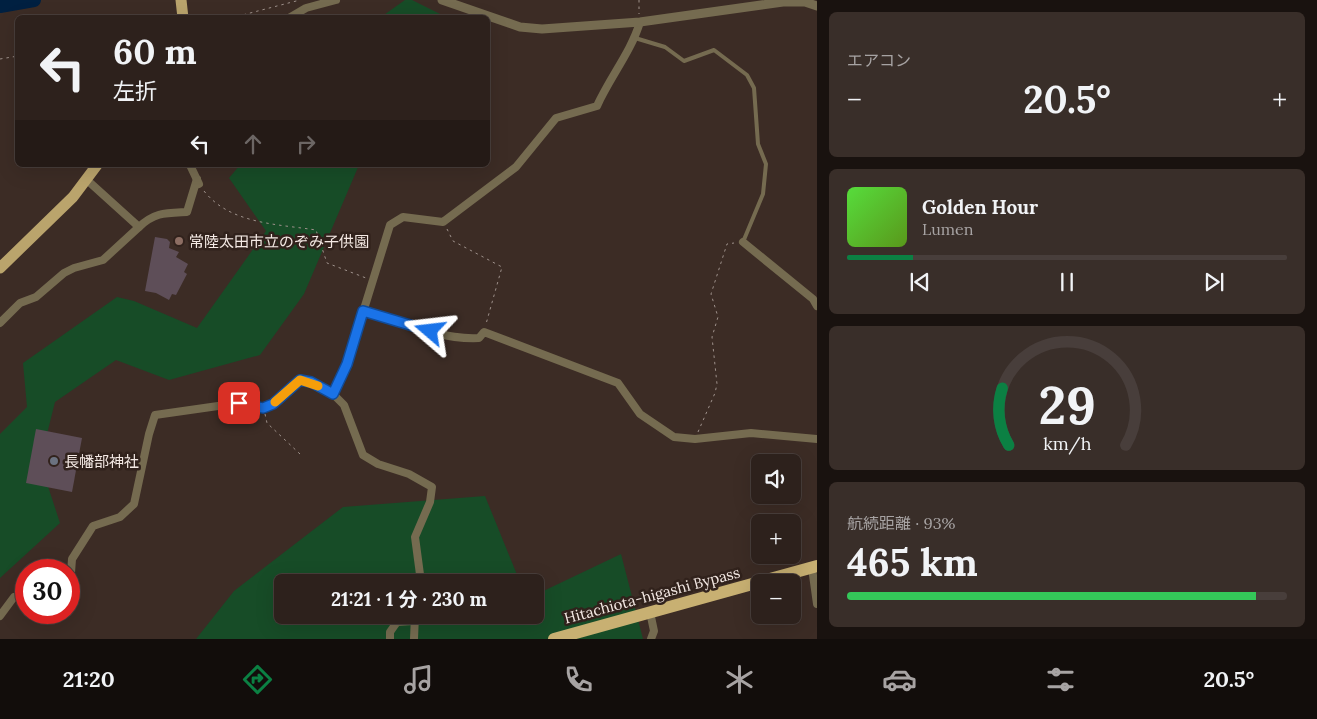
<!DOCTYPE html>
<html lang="ja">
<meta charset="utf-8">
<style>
body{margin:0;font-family:Lora,"Noto Sans JP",serif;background:#392e29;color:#f1f3f6;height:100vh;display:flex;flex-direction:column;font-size:19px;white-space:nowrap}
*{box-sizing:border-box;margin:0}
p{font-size:16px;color:#a7a3a3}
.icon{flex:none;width:28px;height:28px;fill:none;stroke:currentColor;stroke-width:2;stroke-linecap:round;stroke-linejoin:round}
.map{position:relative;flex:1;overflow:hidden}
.details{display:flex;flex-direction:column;gap:12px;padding:12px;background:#19120f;width:500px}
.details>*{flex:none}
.banner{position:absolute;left:15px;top:15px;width:475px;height:152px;border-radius:8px;box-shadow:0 5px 20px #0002,0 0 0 1px #483e3b;background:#2d211c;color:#f1f3f6;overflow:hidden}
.controls{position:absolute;left:751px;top:454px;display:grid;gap:10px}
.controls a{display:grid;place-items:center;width:50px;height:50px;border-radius:8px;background:#2d211c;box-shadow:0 5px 20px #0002,0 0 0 1px #483e3b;font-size:25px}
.speed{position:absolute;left:15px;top:559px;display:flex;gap:10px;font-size:25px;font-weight:700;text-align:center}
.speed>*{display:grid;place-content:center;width:65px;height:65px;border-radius:50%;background:#2d211c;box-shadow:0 5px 20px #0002,0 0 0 1px #483e3b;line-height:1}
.speed .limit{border:8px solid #d22;background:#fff;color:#111}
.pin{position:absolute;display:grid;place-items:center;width:42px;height:42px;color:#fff;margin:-21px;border-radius:10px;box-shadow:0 2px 8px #0006}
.me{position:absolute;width:55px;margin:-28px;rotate:287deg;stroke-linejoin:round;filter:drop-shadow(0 0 4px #0008)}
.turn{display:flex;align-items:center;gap:18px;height:105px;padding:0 15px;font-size:22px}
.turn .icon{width:65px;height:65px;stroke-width:2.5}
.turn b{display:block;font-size:35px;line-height:42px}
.lanes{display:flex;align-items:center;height:48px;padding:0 15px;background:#0003;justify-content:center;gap:25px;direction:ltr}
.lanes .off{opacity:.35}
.big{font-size:38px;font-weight:700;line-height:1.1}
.details .tile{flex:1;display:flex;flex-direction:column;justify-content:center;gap:8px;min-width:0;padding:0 18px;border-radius:8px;background:#392e29}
.details .dial{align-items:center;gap:0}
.dial svg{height:130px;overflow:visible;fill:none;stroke:#483e3b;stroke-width:7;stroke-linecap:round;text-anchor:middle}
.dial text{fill:#f1f3f6;stroke:none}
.song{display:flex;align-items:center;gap:15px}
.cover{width:60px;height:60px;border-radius:8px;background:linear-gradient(135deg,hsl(110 70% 55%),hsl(90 70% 35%))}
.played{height:5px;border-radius:2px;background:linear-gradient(90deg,#0b8043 15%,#483e3b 15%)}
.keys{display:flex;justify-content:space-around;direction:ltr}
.heat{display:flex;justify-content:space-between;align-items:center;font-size:28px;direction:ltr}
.charge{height:8px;border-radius:4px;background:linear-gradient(90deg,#34c759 93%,#483e3b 0)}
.trip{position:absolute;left:274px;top:574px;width:270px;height:50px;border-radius:8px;background:#2d211c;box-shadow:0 5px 20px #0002,0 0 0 1px #483e3b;font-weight:700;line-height:50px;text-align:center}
.tabs{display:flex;height:80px;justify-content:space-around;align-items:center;background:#120d0b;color:#a7a3a3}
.tabs .icon{width:35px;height:35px}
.tabs .current{color:#0b8043}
.tabs b{font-size:22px;color:#f1f3f6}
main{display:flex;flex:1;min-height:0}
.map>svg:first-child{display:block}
.green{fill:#174c27}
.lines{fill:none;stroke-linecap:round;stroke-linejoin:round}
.river{stroke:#002041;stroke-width:14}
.building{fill:#5e4e58}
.path{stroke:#9e918b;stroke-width:1;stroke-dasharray:2.5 4;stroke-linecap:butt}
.service{stroke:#756b50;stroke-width:4}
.minor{stroke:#756b50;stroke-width:8}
.tertiary{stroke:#756b50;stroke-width:9}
.primary{stroke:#baa46c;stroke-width:11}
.trunk{stroke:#c8b072;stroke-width:12}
.route-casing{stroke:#114b97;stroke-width:12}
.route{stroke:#1a73e8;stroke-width:9}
.slow{stroke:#f59e0b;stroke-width:9}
.education-dot{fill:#8d6e63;stroke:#31221c;stroke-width:2}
.worship-dot{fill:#6b7280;stroke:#31221c;stroke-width:2}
.labels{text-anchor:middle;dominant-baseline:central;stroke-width:5;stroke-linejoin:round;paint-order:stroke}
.poi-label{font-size:15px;fill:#f4e9e4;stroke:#31221c;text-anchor:start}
.street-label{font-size:15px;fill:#f4e9e4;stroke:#31221c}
</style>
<main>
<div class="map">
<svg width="817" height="639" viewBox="0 0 817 639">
<rect width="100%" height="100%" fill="#3c2c25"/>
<g class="green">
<path d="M405 0H412L446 17H381Z"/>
<path d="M240 165H359L304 294 260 355 169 380 116 360 55 402 40 462 60 523 0 578V434L27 407 23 363 117 297 134 301 197 328 266 231 229 178Z"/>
<path d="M485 496 520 582H282V615H535V595L621 554 643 639H196L234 591 343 507Z"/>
</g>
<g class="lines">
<path class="river" d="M0 6 34 0"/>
</g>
<g class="building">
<path d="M155 237 167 239 170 242 169 248 179 252 176 257 188 264 184 272 187 274 176 295 172 294 169 300 156 293 145 291Z"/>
<path d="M36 429 82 438 72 492 26 483Z"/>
</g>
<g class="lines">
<g class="path">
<path d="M639 0V14"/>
<path d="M231 18 300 0"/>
<path d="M0 59 18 56"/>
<path d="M204 191C230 224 277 224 316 230L327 263 366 278"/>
<path d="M447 229 453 241 502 267 486 324"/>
<path d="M265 414 267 423 300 454"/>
<path d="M698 432 715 393 717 384 712 337 718 317 711 294 727 244 734 243"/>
</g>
<path class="service" d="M635 38 665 47 684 61 714 50 747 75 754 88 758 144 766 164 763 194 743 242"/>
<g class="minor">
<path d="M289 18 306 8 336 0"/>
<path d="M190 165 199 184"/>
<path d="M139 227C155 212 166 213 187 212L197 179"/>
<path d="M743 242 813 299 817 306"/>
<path d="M363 311C400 322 440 340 479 338L484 332 618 383 640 414 674 437 695 439 751 433 817 439"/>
<path d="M0 323 20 303 36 297 64 273 74 268 103 260 139 227 87 180"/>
<path d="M333 394 347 364 390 225 403 217 443 222 516 167 556 118 597 106C610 77 631 52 640 22"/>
<path d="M812 568 817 604"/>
<path d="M69 600 72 559 93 526 120 517 134 504 149 434 155 415 239 403 263 408 273 404 300 380 311 382 333 394 344 405 363 455 378 464 409 474 432 487 430 502 415 537 421 582"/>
<path d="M650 612 654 631 651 639"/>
<path d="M0 616 14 597 26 595"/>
<path d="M390 639V632L397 622 413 621"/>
<path d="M414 639 415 615"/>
</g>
<path class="tertiary" d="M442 0 520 27 542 29 640 22 783 2H805L817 6"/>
<g class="primary">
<path d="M181 0 183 18"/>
<path d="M0 268 73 197 97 165"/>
</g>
<path class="trunk" d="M554 639 817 566"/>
</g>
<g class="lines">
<g class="route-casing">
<path id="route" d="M239 403 263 408 273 404 300 380 311 382 333 394 347 364 363 311 430 331"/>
</g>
<use href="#route" class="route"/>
<path class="slow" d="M275 402 300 380 318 386"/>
</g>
<circle class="education-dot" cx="179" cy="241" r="5"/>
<circle class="worship-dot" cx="54" cy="461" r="5"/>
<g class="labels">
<g class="poi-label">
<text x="189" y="241">常陸太田市立のぞみ子供園</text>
<text x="64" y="461">長幡部神社</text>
</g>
<g class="street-label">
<text transform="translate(652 595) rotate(-15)">Hitachiota-higashi Bypass</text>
</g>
</g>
</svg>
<div class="controls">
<a><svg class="icon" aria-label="sound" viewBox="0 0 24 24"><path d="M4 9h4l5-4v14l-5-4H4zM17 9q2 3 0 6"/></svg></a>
<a>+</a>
<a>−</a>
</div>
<div class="speed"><div class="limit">30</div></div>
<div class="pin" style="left:239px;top:403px;background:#d93025"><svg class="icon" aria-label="arrive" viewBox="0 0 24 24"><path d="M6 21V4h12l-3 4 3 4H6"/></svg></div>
<svg class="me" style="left:430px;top:331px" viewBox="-20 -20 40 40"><path d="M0-17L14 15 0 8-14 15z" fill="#1a73e8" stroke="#fff" stroke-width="4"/></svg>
<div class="trip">21:21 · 1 分 · 230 m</div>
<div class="banner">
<div class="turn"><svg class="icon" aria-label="left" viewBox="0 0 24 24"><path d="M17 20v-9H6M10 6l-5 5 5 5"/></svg><div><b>60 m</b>左折</div></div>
<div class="lanes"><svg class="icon" aria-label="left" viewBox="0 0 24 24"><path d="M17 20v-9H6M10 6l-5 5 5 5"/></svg><svg class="icon off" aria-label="ahead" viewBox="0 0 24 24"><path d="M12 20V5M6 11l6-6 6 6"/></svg><svg class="icon off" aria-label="right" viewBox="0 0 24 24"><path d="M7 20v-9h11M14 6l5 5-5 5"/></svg></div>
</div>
</div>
<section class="details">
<div class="tile"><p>エアコン</p>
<div class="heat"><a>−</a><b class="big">20.5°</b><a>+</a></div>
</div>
<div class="tile">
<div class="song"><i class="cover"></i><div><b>Golden Hour</b><p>Lumen</p></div></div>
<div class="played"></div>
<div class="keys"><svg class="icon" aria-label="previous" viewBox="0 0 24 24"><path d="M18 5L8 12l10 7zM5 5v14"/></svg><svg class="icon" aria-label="pause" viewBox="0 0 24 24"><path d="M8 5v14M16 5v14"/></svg><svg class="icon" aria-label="next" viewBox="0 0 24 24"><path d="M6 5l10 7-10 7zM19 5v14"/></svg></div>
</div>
<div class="tile dial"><svg viewBox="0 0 100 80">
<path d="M14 69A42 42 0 1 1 86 69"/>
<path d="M14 69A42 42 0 0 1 10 34" stroke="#0b8043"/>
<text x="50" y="56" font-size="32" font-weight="700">29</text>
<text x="50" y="72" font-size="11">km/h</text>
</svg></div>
<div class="tile"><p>航続距離 · 93%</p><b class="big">465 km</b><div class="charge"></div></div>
</section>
</main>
<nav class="tabs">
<b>21:20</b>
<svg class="icon current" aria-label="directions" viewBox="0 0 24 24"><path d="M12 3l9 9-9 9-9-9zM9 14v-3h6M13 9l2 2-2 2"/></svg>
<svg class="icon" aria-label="music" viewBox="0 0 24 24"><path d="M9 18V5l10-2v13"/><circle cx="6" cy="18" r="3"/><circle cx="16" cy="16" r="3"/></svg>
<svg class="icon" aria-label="phone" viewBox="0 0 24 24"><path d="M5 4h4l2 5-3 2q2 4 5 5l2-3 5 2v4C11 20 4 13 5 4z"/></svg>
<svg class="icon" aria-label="climate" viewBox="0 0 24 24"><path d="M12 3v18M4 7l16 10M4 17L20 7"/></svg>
<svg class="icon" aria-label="car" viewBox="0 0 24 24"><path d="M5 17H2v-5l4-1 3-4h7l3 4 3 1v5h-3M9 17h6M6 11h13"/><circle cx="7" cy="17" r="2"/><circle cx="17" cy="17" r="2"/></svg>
<svg class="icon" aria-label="filters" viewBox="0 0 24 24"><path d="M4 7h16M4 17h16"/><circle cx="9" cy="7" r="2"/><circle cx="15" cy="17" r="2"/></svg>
<b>20.5°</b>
</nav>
